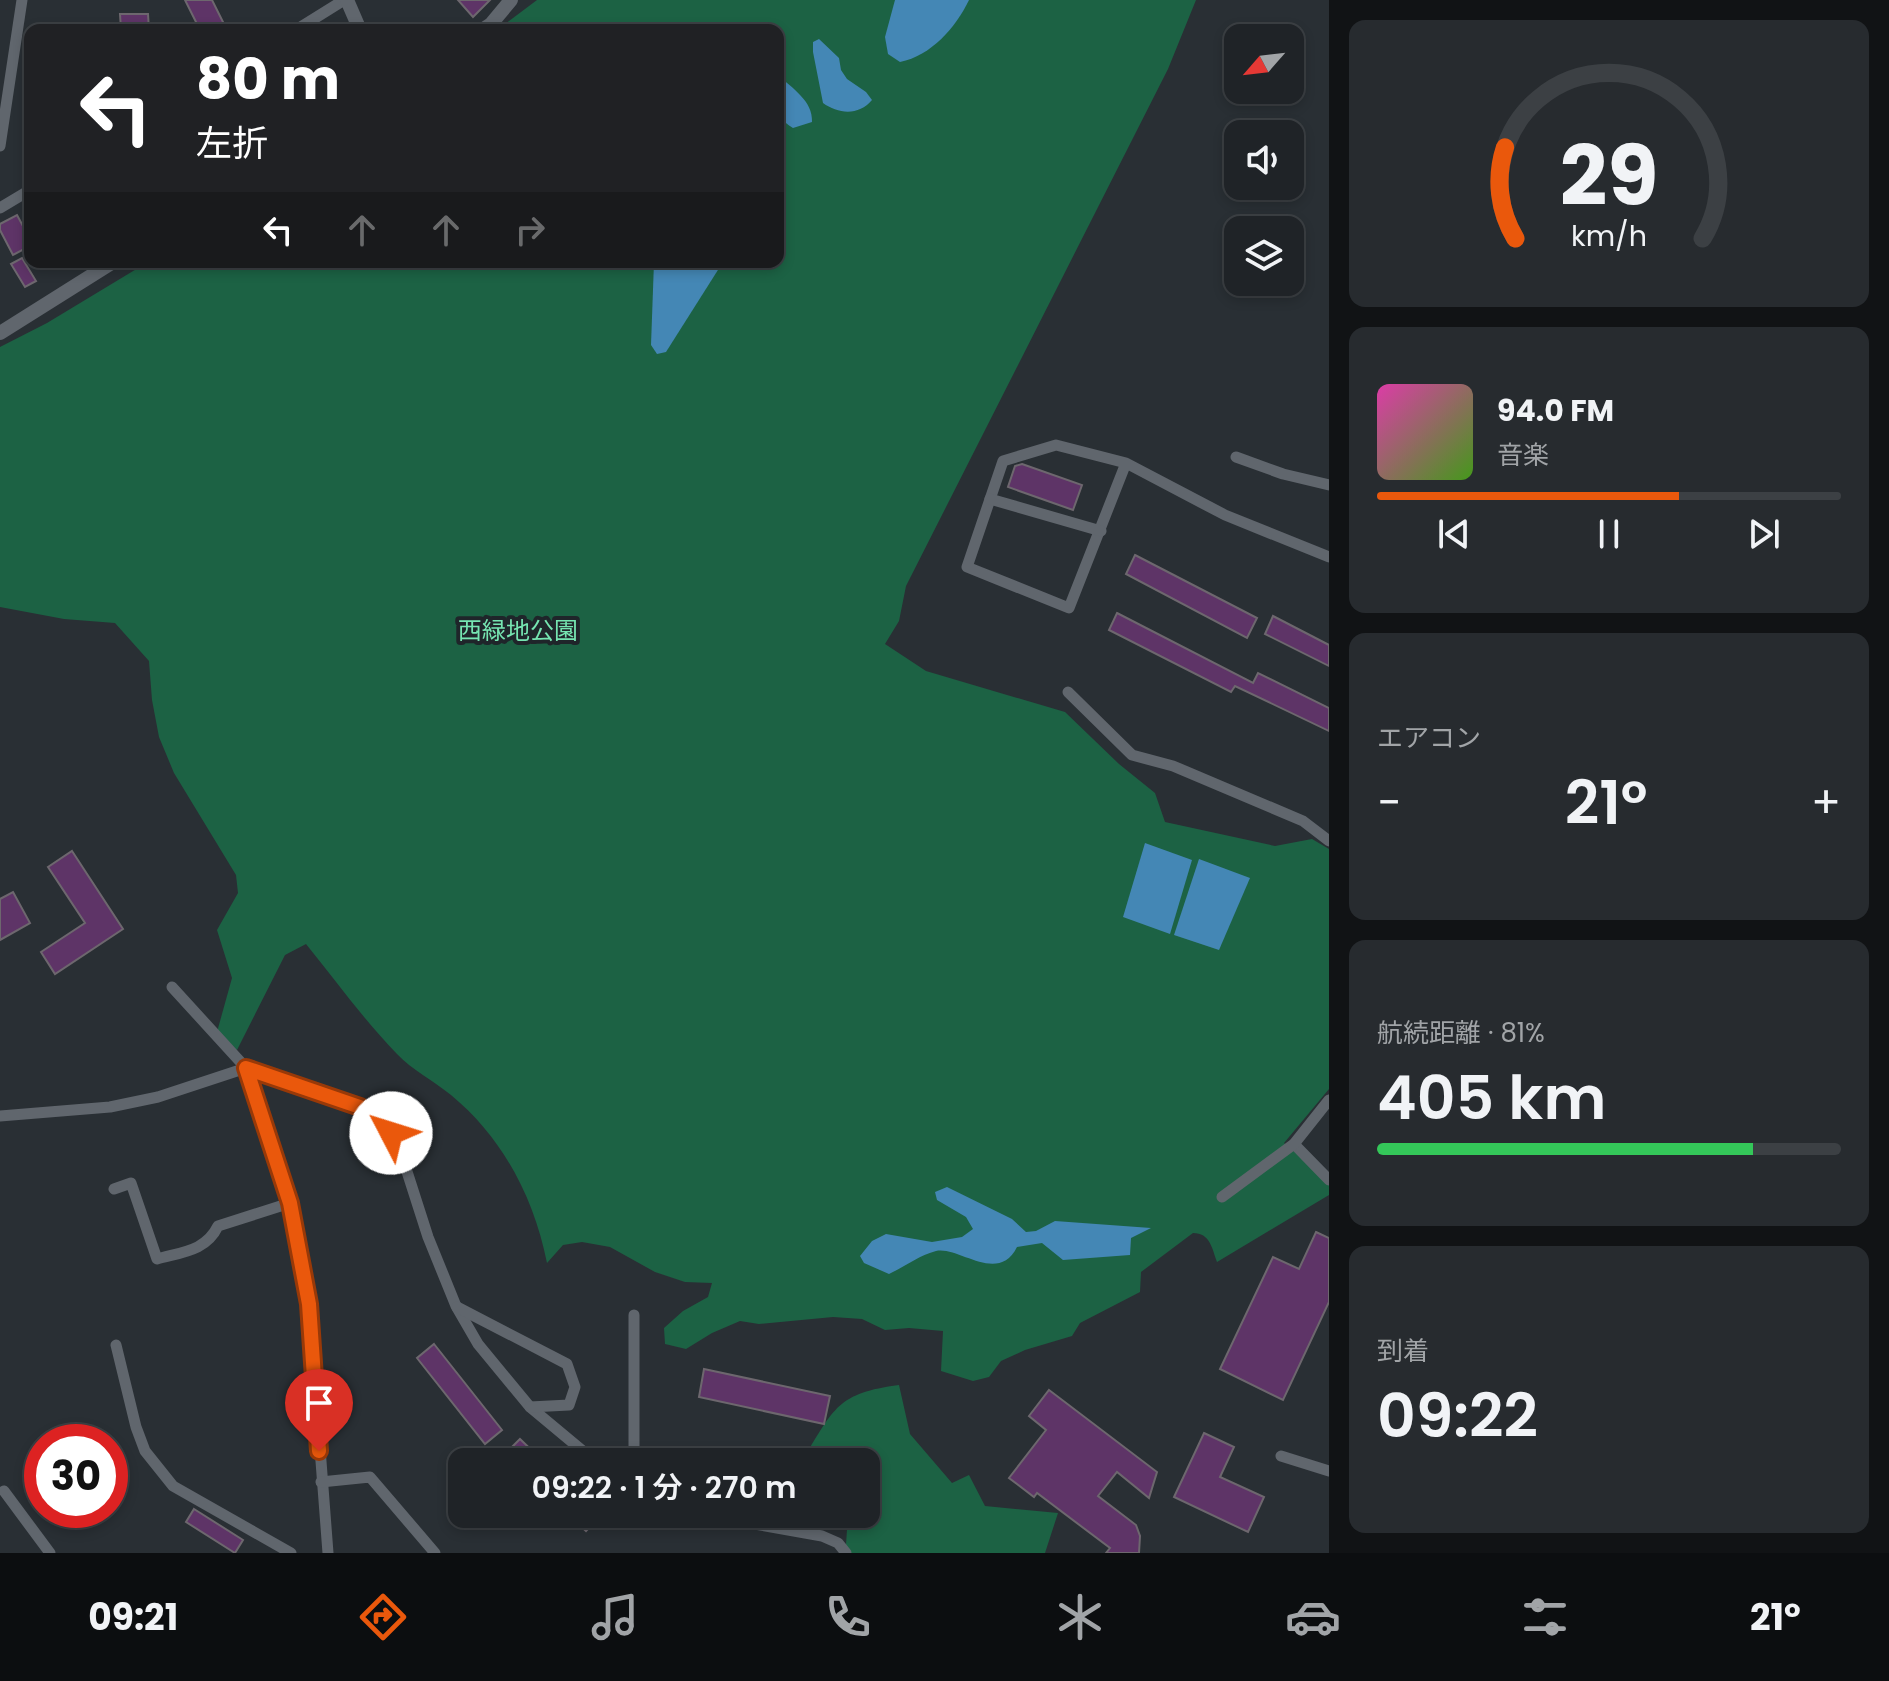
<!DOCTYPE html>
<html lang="ja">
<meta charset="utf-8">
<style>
body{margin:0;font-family:Poppins,"Noto Sans JP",sans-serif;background:#272b2f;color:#f1f3f6;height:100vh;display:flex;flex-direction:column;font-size:30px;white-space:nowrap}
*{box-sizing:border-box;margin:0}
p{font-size:26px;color:#a1a4a7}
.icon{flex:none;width:44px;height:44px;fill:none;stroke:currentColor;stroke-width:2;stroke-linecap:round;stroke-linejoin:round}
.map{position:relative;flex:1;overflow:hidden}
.sheet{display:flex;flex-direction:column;gap:20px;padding:20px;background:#111315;width:560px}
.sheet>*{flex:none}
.hud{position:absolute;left:24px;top:24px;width:760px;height:244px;border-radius:16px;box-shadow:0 4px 12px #0003,0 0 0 2px #3c4044;background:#202124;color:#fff;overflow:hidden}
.needle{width:52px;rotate:242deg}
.tools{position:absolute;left:1224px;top:24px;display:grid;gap:16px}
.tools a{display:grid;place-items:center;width:80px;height:80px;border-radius:16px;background:#1f2327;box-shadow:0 4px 12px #0003,0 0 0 2px #3c4044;font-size:40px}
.speed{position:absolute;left:24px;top:1424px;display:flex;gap:16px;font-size:40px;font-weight:700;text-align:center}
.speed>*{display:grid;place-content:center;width:104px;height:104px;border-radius:50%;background:#1f2327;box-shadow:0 4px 12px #0003,0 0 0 2px #3c4044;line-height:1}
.speed .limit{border:12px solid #d22;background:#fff;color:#111}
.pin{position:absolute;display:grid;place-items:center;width:68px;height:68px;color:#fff;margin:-82px -34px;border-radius:50% 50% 50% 0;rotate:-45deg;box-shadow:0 0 8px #0007}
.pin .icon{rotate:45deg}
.me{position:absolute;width:88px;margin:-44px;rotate:310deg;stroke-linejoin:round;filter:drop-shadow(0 0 6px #0008)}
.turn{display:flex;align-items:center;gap:28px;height:168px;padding:0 40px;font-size:36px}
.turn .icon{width:104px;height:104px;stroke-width:2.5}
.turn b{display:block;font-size:56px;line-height:68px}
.lanes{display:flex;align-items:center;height:76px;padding:0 40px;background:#0003;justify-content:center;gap:40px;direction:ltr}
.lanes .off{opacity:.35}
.big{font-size:60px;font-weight:600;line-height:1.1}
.sheet .tile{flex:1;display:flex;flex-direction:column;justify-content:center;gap:12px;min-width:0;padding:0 28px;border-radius:16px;background:#272b2f}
.sheet .dial{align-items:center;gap:0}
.dial svg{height:208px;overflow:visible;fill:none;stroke:#3c4044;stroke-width:7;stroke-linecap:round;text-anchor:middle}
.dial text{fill:#f1f3f6;stroke:none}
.song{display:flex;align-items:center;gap:24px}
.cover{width:96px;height:96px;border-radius:12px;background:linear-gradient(135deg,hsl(320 70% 55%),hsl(100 70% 35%))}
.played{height:8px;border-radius:4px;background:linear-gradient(90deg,#ea580c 65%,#3c4044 65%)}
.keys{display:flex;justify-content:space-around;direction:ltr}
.heat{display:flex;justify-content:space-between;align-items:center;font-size:44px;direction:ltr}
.charge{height:12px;border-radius:6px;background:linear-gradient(90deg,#34c759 81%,#3c4044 0)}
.trip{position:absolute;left:448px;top:1448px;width:432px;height:80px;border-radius:16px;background:#1f2327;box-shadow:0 4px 12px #0003,0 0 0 2px #3c4044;font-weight:600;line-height:80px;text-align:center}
.dock{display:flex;height:128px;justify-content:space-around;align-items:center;background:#0c0e10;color:#a1a4a7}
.dock .icon{width:56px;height:56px}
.dock .active{color:#ea580c}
.dock b{font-size:36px;color:#f1f3f6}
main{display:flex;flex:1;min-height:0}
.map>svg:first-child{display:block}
.green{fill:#1c6244}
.water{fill:#4487b5}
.building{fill:#5e3467;stroke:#6d676e;stroke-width:2}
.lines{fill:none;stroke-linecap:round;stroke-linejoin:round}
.minor{stroke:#60666d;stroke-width:11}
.tertiary{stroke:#60666d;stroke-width:14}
.route-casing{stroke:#983908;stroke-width:20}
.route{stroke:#ea580c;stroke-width:14}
.labels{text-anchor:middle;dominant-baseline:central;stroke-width:8;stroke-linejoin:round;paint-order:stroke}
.park-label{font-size:24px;fill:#76e5b1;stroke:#1f252a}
</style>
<main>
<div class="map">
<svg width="1329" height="1553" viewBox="0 0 1329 1553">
<rect width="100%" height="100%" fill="#292f34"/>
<g class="green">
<path d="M537 0H1196L1168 69 906 586 899 621 885 644 926 671 1065 712 1119 764 1155 793 1165 822 1275 846 1312 839 1329 849V1089L1284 1143 1329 1181V1195L1217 1262C1212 1248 1210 1233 1193 1233L1141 1272 1140 1292 1080 1323 1072 1336 1025 1350 1001 1361 989 1377 973 1381 941 1371 943 1331 909 1328 885 1330 862 1319 833 1317 759 1324 740 1321 712 1333 686 1349 665 1344 664 1328 683 1311 708 1297 712 1283 685 1282 655 1272 610 1247 582 1242 563 1245 547 1263C534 1198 503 1138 451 1095 434 1081 412 1070 397 1054 364 1020 336 981 306 944L285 955 237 1050 217 1032 232 978 217 930 238 893 236 875 174 773 159 737 152 700 149 661 115 623 64 619 0 607V347L47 323 148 262H778V30H497Z"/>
<path d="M899 1385 910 1434 952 1483 969 1475 985 1506 1058 1513 1045 1553H850L846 1545 848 1514H866V1462H826L804 1458C834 1408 838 1393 899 1385Z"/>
</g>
<g class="water">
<path d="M895 0H969C956 27 931 56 900 62L888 54 885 37Z"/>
<path d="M819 39 839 58 841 70 847 79 866 92 872 100C859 116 838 114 823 103L813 52V42Z"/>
<path d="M778 75C793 89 813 101 812 122L793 128C771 115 778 99 778 75Z"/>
<path d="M654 262H723L666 352 657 354 651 345Z"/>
<path d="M1145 843 1192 860 1170 934 1123 917Z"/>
<path d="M1199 859 1250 878 1219 950 1174 935Z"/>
<path d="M947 1187 1012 1219 1026 1232 1036 1231 1055 1221 1151 1228 1131 1238 1130 1255 1063 1260 1042 1243 1017 1247C998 1285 959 1246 936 1251 920 1255 904 1267 889 1274L864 1263 860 1256 872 1241 886 1234 932 1242 962 1237 973 1229 966 1217 937 1200 935 1192Z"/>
</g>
<g class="building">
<path d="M185 0H212L227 30H200Z"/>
<path d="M458 0H490L473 17Z"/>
<path d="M120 14H148L149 30H121Z"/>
<path d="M17 215 30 239V246L13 255 0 230V224Z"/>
<path d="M22 258 36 281 25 287 11 264Z"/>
<path d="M1022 464 1082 485 1073 510 1008 487 1015 466Z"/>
<path d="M1135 555 1257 618 1247 638 1126 574Z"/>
<path d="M1117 613 1253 683 1258 673 1329 708V731L1235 686 1231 692 1109 630Z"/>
<path d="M1273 616 1329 645V666L1265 634Z"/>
<path d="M72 851 123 929 55 974 41 952 85 923 48 867Z"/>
<path d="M13 892 30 923 0 940V899Z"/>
<path d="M1316 1232 1329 1238V1302L1283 1400 1220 1369 1273 1257 1299 1269Z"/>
<path d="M434 1344 502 1430 485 1444 417 1358Z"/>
<path d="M704 1369 830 1396 824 1424 699 1397Z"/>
<path d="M1049 1390 1157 1472 1149 1498 1117 1472 1098 1496 1136 1525 1140 1536 1139 1553H1106L1110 1548 1037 1493 1034 1497 1009 1478 1046 1430 1029 1416Z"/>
<path d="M1204 1433 1234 1447 1220 1477 1264 1497 1248 1532 1174 1497Z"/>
<path d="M520 1439 544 1462H514L505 1454Z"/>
<path d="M194 1509 243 1540 235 1553 186 1522Z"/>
<path d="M568 1514H602L586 1531Z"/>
</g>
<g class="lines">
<g class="minor">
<path d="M296 30 344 0"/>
<path d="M0 146 22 0"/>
<path d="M0 208 30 190"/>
<path d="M1236 457 1283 474 1329 485"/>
<path d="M1126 463 1069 608 967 567 1003 461 1056 445 1126 463 1225 515 1329 557"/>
<path d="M990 499 1101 531"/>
<path d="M1068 692 1132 755 1173 766 1303 821 1329 841"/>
<path d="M172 987 246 1068 290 1203 309 1304 328 1553"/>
<path d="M0 1116 110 1107 158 1097 246 1068 360 1107 377 1119 391 1133 402 1156 428 1237 456 1306 478 1344 530 1407 596 1462"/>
<path d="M1294 1144 1329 1180"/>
<path d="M114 1189 131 1183 157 1259C182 1252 206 1251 218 1226L290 1203"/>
<path d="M1222 1197 1294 1144 1329 1100"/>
<path d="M457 1307 567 1364 575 1387 569 1405 530 1407"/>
<path d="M634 1315V1462"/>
<path d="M116 1345 136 1427 145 1451 173 1486 291 1553"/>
<path d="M1281 1456 1329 1471"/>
<path d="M321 1482 370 1477 435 1553"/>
<path d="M4 1491 50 1553"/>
<path d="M698 1514 822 1536 838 1543 846 1553"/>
</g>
<g class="tertiary">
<path d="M347 0 360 30"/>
<path d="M482 30 491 24 511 0"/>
<path d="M0 333 113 262"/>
</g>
</g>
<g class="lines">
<g class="route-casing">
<path id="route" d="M319 1451 309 1304 290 1203 246 1068 360 1107 377 1119 391 1133"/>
</g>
<use href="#route" class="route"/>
</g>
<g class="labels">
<g class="park-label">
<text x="518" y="630">西緑地公園</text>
</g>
</g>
</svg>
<div class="tools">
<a><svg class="needle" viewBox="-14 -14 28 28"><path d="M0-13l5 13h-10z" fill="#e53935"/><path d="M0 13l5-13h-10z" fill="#a1a4a7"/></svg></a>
<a><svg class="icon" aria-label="sound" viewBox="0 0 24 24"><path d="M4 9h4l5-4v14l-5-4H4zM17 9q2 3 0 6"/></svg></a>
<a><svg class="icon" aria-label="layers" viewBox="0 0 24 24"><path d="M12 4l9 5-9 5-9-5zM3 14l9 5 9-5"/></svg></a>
</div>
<div class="speed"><div class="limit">30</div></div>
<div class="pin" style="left:319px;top:1451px;background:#d93025"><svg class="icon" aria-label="arrive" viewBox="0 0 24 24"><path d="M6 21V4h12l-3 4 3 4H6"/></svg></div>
<svg class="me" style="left:391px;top:1133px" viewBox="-20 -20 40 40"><circle r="19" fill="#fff"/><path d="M0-13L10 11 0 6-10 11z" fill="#ea580c"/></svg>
<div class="trip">09:22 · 1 分 · 270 m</div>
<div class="hud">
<div class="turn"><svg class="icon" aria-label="left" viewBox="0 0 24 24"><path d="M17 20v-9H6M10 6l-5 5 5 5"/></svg><div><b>80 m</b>左折</div></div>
<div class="lanes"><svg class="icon" aria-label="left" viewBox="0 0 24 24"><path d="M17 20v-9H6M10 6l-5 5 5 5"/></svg><svg class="icon off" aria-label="ahead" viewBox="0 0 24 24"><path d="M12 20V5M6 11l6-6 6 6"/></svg><svg class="icon off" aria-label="ahead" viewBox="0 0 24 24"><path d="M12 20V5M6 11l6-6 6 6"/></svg><svg class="icon off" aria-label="right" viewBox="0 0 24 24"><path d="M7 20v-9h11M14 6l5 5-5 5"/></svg></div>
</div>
</div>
<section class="sheet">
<div class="tile dial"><svg viewBox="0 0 100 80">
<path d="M14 69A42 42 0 1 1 86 69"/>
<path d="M14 69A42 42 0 0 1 10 34" stroke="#ea580c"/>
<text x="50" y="56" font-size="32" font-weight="700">29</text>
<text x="50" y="72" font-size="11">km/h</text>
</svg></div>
<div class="tile">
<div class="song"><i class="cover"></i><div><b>94.0 FM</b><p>音楽</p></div></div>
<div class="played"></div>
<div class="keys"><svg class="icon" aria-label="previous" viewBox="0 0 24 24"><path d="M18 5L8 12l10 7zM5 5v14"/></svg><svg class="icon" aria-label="pause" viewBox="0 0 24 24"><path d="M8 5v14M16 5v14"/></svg><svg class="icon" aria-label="next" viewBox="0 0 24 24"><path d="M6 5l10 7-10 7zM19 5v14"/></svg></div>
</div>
<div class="tile"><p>エアコン</p>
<div class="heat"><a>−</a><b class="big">21°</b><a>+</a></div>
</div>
<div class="tile"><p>航続距離 · 81%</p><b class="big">405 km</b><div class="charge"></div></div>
<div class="tile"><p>到着</p><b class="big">09:22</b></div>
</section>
</main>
<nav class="dock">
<b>09:21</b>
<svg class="icon active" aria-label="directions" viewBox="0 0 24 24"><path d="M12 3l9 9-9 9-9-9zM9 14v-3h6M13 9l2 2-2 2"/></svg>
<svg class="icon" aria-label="music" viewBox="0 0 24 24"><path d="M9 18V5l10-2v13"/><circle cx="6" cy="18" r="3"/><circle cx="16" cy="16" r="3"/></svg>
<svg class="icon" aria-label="phone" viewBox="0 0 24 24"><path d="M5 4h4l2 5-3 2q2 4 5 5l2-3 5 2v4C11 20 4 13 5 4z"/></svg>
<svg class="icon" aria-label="climate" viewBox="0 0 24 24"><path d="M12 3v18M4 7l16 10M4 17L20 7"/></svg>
<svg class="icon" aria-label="car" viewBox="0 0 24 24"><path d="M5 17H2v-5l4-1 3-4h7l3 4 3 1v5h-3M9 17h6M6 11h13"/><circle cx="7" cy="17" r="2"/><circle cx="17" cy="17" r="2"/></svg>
<svg class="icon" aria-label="filters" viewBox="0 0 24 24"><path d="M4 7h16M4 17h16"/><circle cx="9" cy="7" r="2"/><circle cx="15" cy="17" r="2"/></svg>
<b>21°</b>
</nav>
